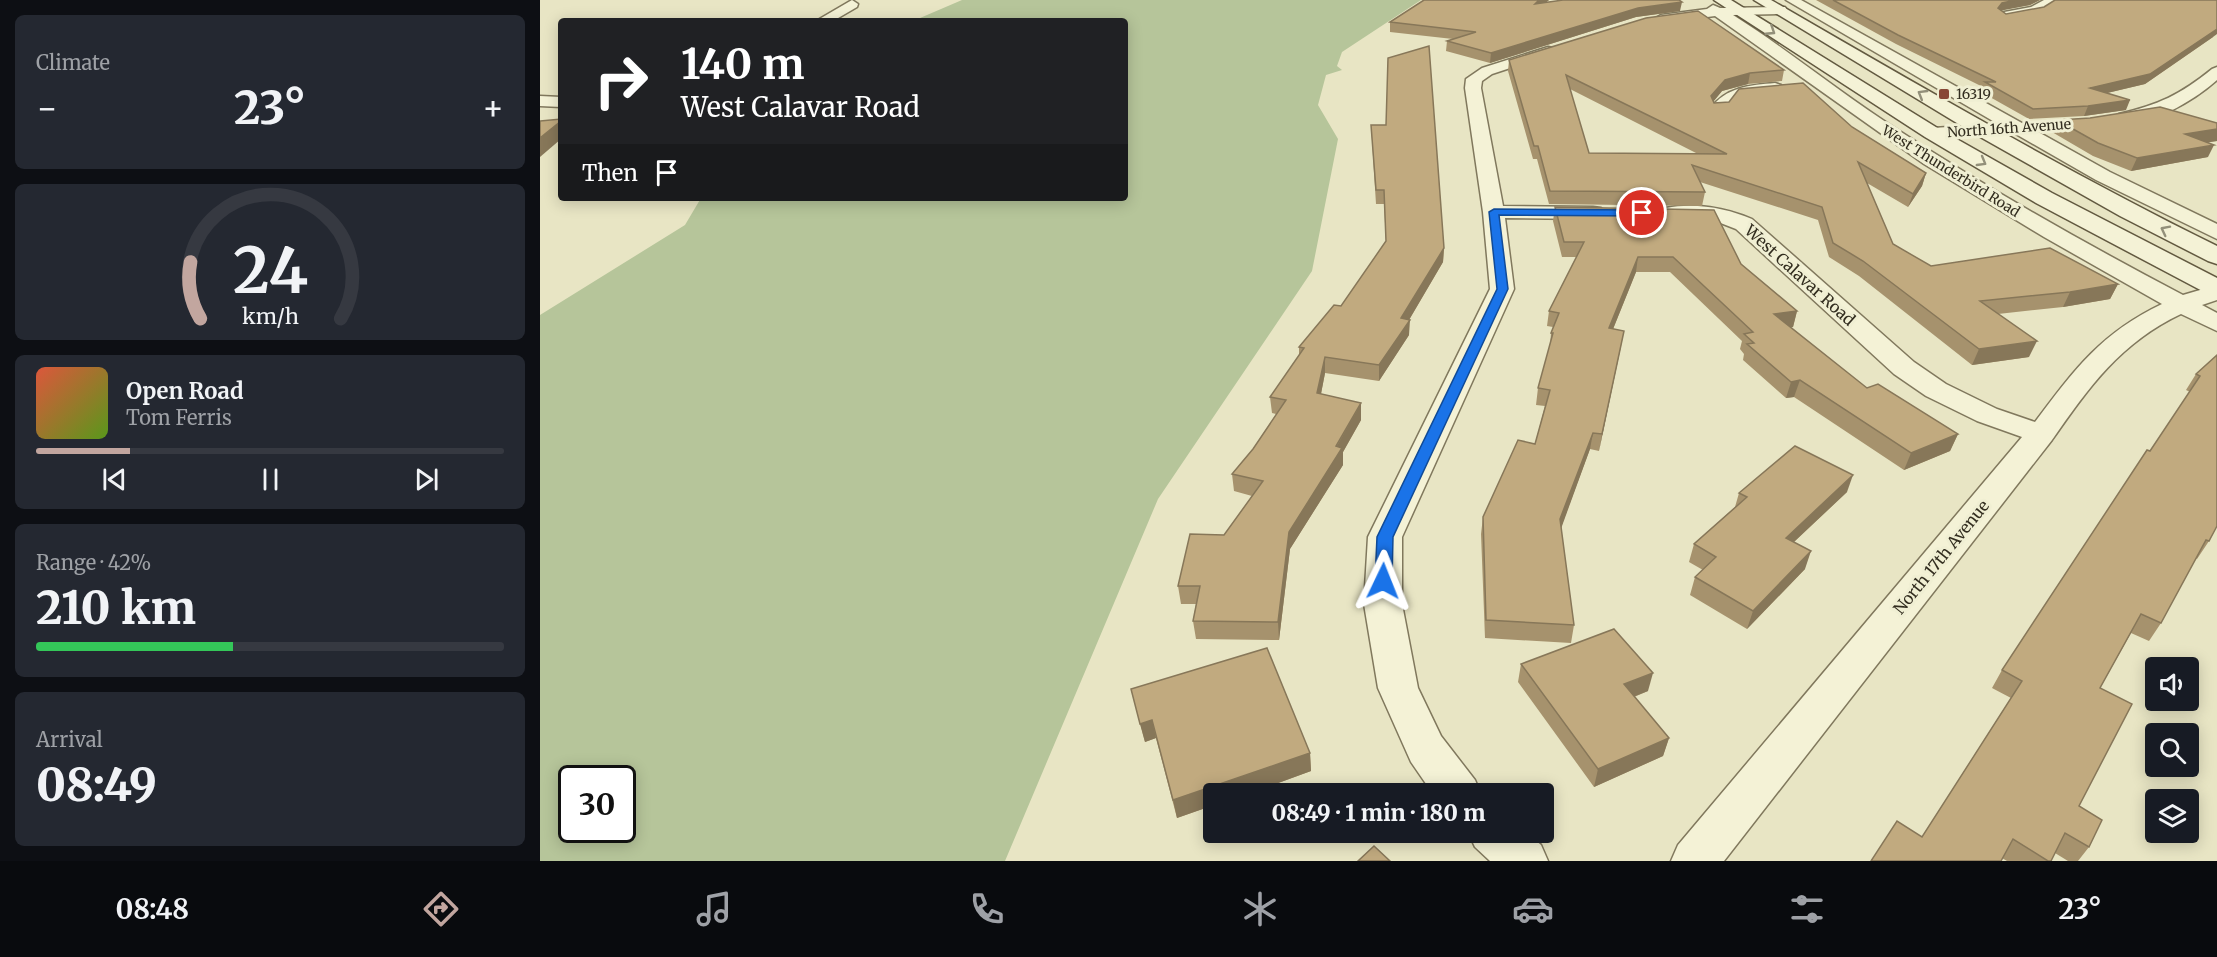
<!DOCTYPE html>
<meta charset="utf-8">
<style>
body{margin:0;font-family:Merriweather,serif;background:#242831;color:#f1f3f6;height:100vh;display:flex;flex-direction:column;font-size:22px;white-space:nowrap}
*{box-sizing:border-box;margin:0}
p{font-size:20px;color:#9ea1a6}
.icon{flex:none;width:33px;height:33px;fill:none;stroke:currentColor;stroke-width:2;stroke-linecap:round;stroke-linejoin:round}
.map{position:relative;flex:1;overflow:hidden}
.drawer{display:flex;flex-direction:column;gap:15px;padding:15px;background:#0d0f14;width:540px}
.drawer>*{flex:none}
.banner{position:absolute;left:18px;top:18px;width:570px;height:183px;border-radius:6px;box-shadow:0 3px 15px #0003;background:#202124;color:#fff;overflow:hidden}
.buttons{position:absolute;left:1605px;top:657px;display:grid;gap:12px}
.buttons a{display:grid;place-items:center;width:54px;height:54px;border-radius:6px;background:#171b24;box-shadow:0 3px 15px #0003;font-size:30px}
.speed{position:absolute;left:18px;top:765px;display:flex;gap:12px;font-size:30px;font-weight:700;text-align:center}
.speed>*{display:grid;place-content:center;width:78px;height:78px;border-radius:50%;background:#171b24;box-shadow:0 3px 15px #0003;line-height:1}
.speed .limit{border:3px solid #111;border-radius:9px;background:#fff;color:#111}
.pin{position:absolute;display:grid;place-items:center;width:51px;height:51px;color:#fff;margin:-26px;border:3px solid #fff;border-radius:50%;box-shadow:0 2px 6px #0007}
.me{position:absolute;width:66px;margin:-33px;rotate:2deg;stroke-linejoin:round;filter:drop-shadow(0 0 4px #0008)}
.turn{display:flex;align-items:center;gap:21px;height:126px;padding:0 24px;font-size:27px}
.turn .icon{width:78px;height:78px;stroke-width:2.5}
.turn b{display:block;font-size:42px;line-height:51px}
.then{display:flex;align-items:center;height:57px;padding:0 24px;background:#0003;gap:12px;font-size:22px}
.big{font-size:45px;font-weight:800;line-height:1.1}
.drawer .widget{flex:1;display:flex;flex-direction:column;justify-content:center;gap:9px;min-width:0;padding:0 21px;border-radius:9px;background:#242831}
.drawer .dial{align-items:center;gap:0}
.dial svg{height:156px;overflow:visible;fill:none;stroke:#363941;stroke-width:7;stroke-linecap:round;text-anchor:middle}
.dial text{fill:#f1f3f6;stroke:none}
.song{display:flex;align-items:center;gap:18px}
.cover{width:72px;height:72px;border-radius:9px;background:linear-gradient(135deg,hsl(10 70% 55%),hsl(90 70% 35%))}
.played{height:6px;border-radius:3px;background:linear-gradient(90deg,#c2a69f 20%,#363941 20%)}
.keys{display:flex;justify-content:space-around;direction:ltr}
.heat{display:flex;justify-content:space-between;align-items:center;font-size:33px;direction:ltr}
.charge{height:9px;border-radius:4px;background:linear-gradient(90deg,#34c759 42%,#363941 0)}
.trip{position:absolute;left:663px;top:783px;width:351px;height:60px;border-radius:6px;background:#171b24;box-shadow:0 3px 15px #0003;font-weight:800;line-height:60px;text-align:center}
.dock{display:flex;height:96px;justify-content:space-around;align-items:center;background:#090b0e;color:#9ea1a6}
.dock .icon{width:42px;height:42px}
.dock .on{color:#c2a69f}
.dock b{font-size:27px;color:#f1f3f6}
main{display:flex;flex:1;min-height:0}
.map>svg:first-child{display:block}
.green{fill:#b6c59a;fill-rule:evenodd}
.lines{fill:none;stroke-linecap:round;stroke-linejoin:round}
.street-casing{stroke:#80785d;stroke-width:3}
.secondary-casing{stroke:#625940;stroke-width:3}
.street{fill:#f4f2d6;fill-rule:evenodd}
.secondary{fill:#f4f2d6;fill-rule:evenodd}
.wall{fill:#a6926d;fill-rule:evenodd}
.shaded-wall{fill:#877759}
.building{fill:#c1aa7f;stroke:#877759;stroke-width:1.5;fill-rule:evenodd}
.oneway{stroke:#93907a}
.route{fill:#1a73e8;stroke:#114b97;stroke-width:1.5}
.poi-dot{fill:#884735;stroke:#f0efd3;stroke-width:2}
.labels{text-anchor:middle;dominant-baseline:central;stroke-width:6;stroke-linejoin:round;paint-order:stroke}
.far-poi-label{font-size:14px;fill:#322d1f;stroke:#f0efd3;text-anchor:start}
.far-street-label{font-size:14px;fill:#322d1f;stroke:#f0efd3}
.street-label{font-size:16px;fill:#322d1f;stroke:#f0efd3}
</style>
<main>
<section class="drawer">
<div class="widget"><p>Climate</p>
<div class="heat"><a>−</a><b class="big">23°</b><a>+</a></div>
</div>
<div class="widget dial"><svg viewBox="0 0 100 80">
<path d="M14 69A42 42 0 1 1 86 69"/>
<path d="M14 69A42 42 0 0 1 9 40" stroke="#c2a69f"/>
<text x="50" y="56" font-size="32" font-weight="700">24</text>
<text x="50" y="72" font-size="11">km/h</text>
</svg></div>
<div class="widget">
<div class="song"><i class="cover"></i><div><b>Open Road</b><p>Tom Ferris</p></div></div>
<div class="played"></div>
<div class="keys"><svg class="icon" aria-label="previous" viewBox="0 0 24 24"><path d="M18 5L8 12l10 7zM5 5v14"/></svg><svg class="icon" aria-label="pause" viewBox="0 0 24 24"><path d="M8 5v14M16 5v14"/></svg><svg class="icon" aria-label="next" viewBox="0 0 24 24"><path d="M6 5l10 7-10 7zM19 5v14"/></svg></div>
</div>
<div class="widget"><p>Range · 42%</p><b class="big">210 km</b><div class="charge"></div></div>
<div class="widget"><p>Arrival</p><b class="big">08:49</b></div>
</section>
<div class="map">
<svg width="1677" height="861" viewBox="0 0 1677 861">
<rect width="100%" height="100%" fill="#e8e5c4"/>
<path class="green" d="M422 0H881L802 52 797 66 802 70 786 75 778 105 798 139 772 271 618 499 465 861H0V315L145 225 161 198H585V21H373ZM32 778H82V830H32Z"/>
<g class="lines">
<g class="street-casing">
<g id="street">
<path d="M312 0 318 4 317 7 293 21H276Z"/>
<path d="M1246 0H1261L1570 172 1677 224V239L1556 180 1474 133 1392 138 1386 137 1383 133 1386 129 1392 128 1458 124Z"/>
<path d="M1504 0H1520L1500 13 1464 20 1457 16 1459 13 1491 7Z"/>
<path d="M1173 5 1180 8 1245 7 1247 10 1240 14 1193 15C1250 51 1301 94 1358 130 1450 190 1546 244 1643 295L1677 285V300L1662 305 1677 313V331L1641 314C1580 343 1549 387 1512 440L1184 861H1131L1138 845 1482 437 1437 421 1386 396 1354 374 1196 229 1178 222 1126 218 1123 213 1126 208C1154 202 1187 208 1212 219L1374 362 1406 384 1457 409 1495 422C1534 370 1561 333 1622 304L1504 237 1384 164 1175 16 1121 23 1114 19 1121 15 1167 9Z"/>
<path d="M1008 47 1013 48 1015 51 1013 54 952 74 942 81 941 88 963 206 1053 207 1061 208 1064 213 1061 218 1053 219 965 218 974 289 862 537V604L878 688 901 736 935 780 941 794H893L871 762 838 688 824 604 828 537 950 289 943 212 925 88 926 79 942 68Z"/>
<path d="M1677 67V80C1656 99 1608 129 1579 122L1576 118 1579 114C1618 105 1640 95 1672 69Z"/>
<path d="M1235 83 1241 85 1243 88 1241 91C1228 95 1214 92 1202 98 1190 104 1187 116 1173 113L1170 109C1186 87 1210 85 1235 83Z"/>
<path d="M0 96 21 97V107L0 106Z"/>
<path d="M928 832H986L1001 845 1008 861H950L935 847Z"/>
</g>
</g>
<g class="secondary-casing">
<g id="secondary">
<path d="M1174 0H1191L1399 129 1512 193 1677 278V296L1668 294 1496 203 1385 137Z"/>
<path d="M1214 0H1231C1378 85 1525 171 1677 246V264L1668 261 1580 216 1435 134Z"/>
</g>
</g>
<use href="#street" class="street"/>
<use href="#secondary" class="secondary"/>
</g>
<g class="wall">
<path d="M884 0H1009L1006 2 1140 11 1096 17 950 63 906 51 907 41 913 39 850 32V22Z"/>
<path d="M1276 0H1500L1490 5 1461 10 1466 14 1673 37 1605 84 1567 93 1586 110 1544 116 1489 119 1441 92 1443 87 1356 44Z"/>
<path d="M969 60 1244 70 1242 81 1208 84 1182 91 1173 102 1174 103 1312 127 1386 173 1382 186 1368 207 1327 183 1353 244 1391 266 1578 284 1570 299 1523 307 1458 314 1489 357 1432 365 1319 276 1289 257 1278 220 1160 182 1165 192 1162 206 1009 204 997 159H993L968 71ZM1030 89 1158 154 1049 153Z"/>
<path d="M1517 120 1677 123V141L1667 142 1668 157 1591 171 1553 156 1512 132Z"/>
<path d="M831 125 904 248 903 262 869 320V335L839 381 785 373 781 394 821 420 803 452V465L750 549 739 640 656 639 653 621 656 604H641L638 586 684 535 712 496 694 491 692 474 713 449 736 414 732 413 730 397 759 356V347L801 306 846 242 844 204H836Z"/>
<path d="M1015 207 1201 264 1257 311 1253 327H1250L1327 388 1418 434 1410 451 1364 470 1254 397 1246 398 1203 360 1204 354 1200 349 1202 341 1130 272H1096L1073 329 1081 346 1059 451 1050 449 1021 527 1034 625 1031 643 945 638 941 534 943 517 995 444 1005 406 996 405 998 388 1010 347 1011 333 1013 327 1007 326 1009 311 1037 257H1022L1013 221Z"/>
<path d="M1677 355 1669 541 1657 559 1656 558 1621 623 1609 641 1591 633 1560 688 1539 806 1549 847 1538 861H1528L1515 853 1511 861H1467L1462 858 1382 837 1471 698 1452 688 1462 670 1650 392 1646 390 1656 374Z"/>
<path d="M1307 492 1254 542 1265 569 1207 629 1150 595 1155 577 1163 570 1149 562 1154 544 1195 507 1199 493Z"/>
<path d="M981 664 1108 691 1094 697 1129 738 1123 756 1054 787 978 682Z"/>
<path d="M591 689 770 753 771 771 708 794H674V805L637 818 616 738 605 742Z"/>
</g>
<g class="shaded-wall">
<path d="M999 0H1009L994 13 995 4Z"/>
<path d="M1476 0H1500L1490 5 1459 11 1458 8 1462 3Z"/>
<path d="M1142 2 1140 11 1096 17 950 63 951 53 1098 8Z"/>
<path d="M1677 29V34L1673 37 1605 84 1546 98 1550 88Z"/>
<path d="M1210 73 1208 84 1182 91 1168 108 1171 96 1185 80Z"/>
<path d="M1590 100 1586 110 1544 116 1548 106Z"/>
<path d="M21 121V139L0 157V138Z"/>
<path d="M1677 129V141L1639 147 1645 134Z"/>
<path d="M1674 145 1668 157 1591 171 1597 158Z"/>
<path d="M1386 173 1382 186 1368 207 1373 194Z"/>
<path d="M904 248 903 262 866 325 870 320 869 335 839 381V365L861 318Z"/>
<path d="M1098 257 1096 272 1067 344 1069 328Z"/>
<path d="M1578 284 1570 299 1523 307 1530 292Z"/>
<path d="M1257 311 1253 327 1230 330 1234 314Z"/>
<path d="M1084 331 1081 346 1059 451 1062 434Z"/>
<path d="M1497 341 1489 357 1432 365 1439 349Z"/>
<path d="M785 357V373L778 409 777 393Z"/>
<path d="M1260 380 1254 397 1246 398 1251 382Z"/>
<path d="M821 403V420L803 452V465L750 549 739 640 738 622 749 532Z"/>
<path d="M1053 433 1050 449 1018 537 1020 519Z"/>
<path d="M1418 434 1410 451 1364 470 1371 453Z"/>
<path d="M1313 475 1307 492 1240 555 1246 538Z"/>
<path d="M1271 551 1265 569 1207 629 1213 611Z"/>
<path d="M1113 673 1108 691 1080 702 1084 684Z"/>
<path d="M612 720 616 738 605 742 600 724Z"/>
<path d="M1129 738 1123 756 1054 787 1058 769Z"/>
<path d="M770 753 771 771 708 794H674V805L637 818 633 800Z"/>
</g>
<g class="building">
<path d="M884 0H999L995 4 1023 0H1139L1142 2 1098 8 951 53 907 41 936 32 850 22Z"/>
<path d="M1293 0H1476L1462 3 1458 8 1466 14 1504 7 1515 0H1677V29L1610 74 1550 88 1590 100 1548 106 1493 109 1445 82H1456L1358 35Z"/>
<path d="M1158 11 1244 70 1210 73 1185 80 1171 96 1174 103 1189 102 1199 89 1263 83 1312 127 1386 173 1373 194 1318 162 1353 244 1391 266 1510 248 1578 284 1530 292 1440 301 1497 341 1439 349 1323 261 1293 243 1282 207 1152 165 1165 192 1010 191 998 146H994L969 60 1106 18ZM1026 75 1187 154 1049 153Z"/>
<path d="M889 46 904 248 861 318 870 320 839 365 785 357 777 393 821 403 796 446 802 448 749 532 738 622 653 621 660 586H638L650 534 684 535 723 481 692 474 713 449 746 400 730 397 764 348 759 347 794 305 801 306 846 241 844 190H836L831 125H846L848 58Z"/>
<path d="M1620 107 1677 123V129L1645 134 1674 145 1597 158 1558 143 1517 120 1550 118Z"/>
<path d="M21 119V121L0 138V121Z"/>
<path d="M1015 207 1174 210 1201 264 1257 311 1234 314 1327 388 1338 384 1418 434 1371 453 1260 380 1251 382 1207 344 1214 343 1204 334 1213 332 1133 257H1098L1069 328 1084 331 1062 434 1053 433 1020 519 1034 625 946 620 943 517 978 440 995 444 1010 390 998 388 1013 333H1011L1019 313 1009 311 1044 242H1024Z"/>
<path d="M1677 355V526L1669 541 1666 540 1621 623 1601 614 1560 688 1592 704 1539 806 1562 820 1549 847 1525 833 1511 861H1508L1473 839 1461 861H1331L1357 821 1382 837 1482 681 1462 670 1607 450 1610 451 1660 376 1656 374Z"/>
<path d="M1255 446 1313 475 1246 538 1271 551 1213 611 1155 577 1176 557 1154 544 1207 497 1199 493Z"/>
<path d="M1074 629 1113 673 1084 684 1129 738 1058 769 981 664Z"/>
<path d="M727 648 770 753 633 800 612 720 600 724 591 689Z"/>
<path d="M834 846 850 861H818Z"/>
</g>
<defs><path id="oneway-chevron" d="M-2-3.5L2.5 0L-2 3.5" fill="none" stroke-width="1.6" stroke-linecap="round" stroke-linejoin="round" transform="scale(1.5)"/></defs>
<g class="oneway">
<use href="#oneway-chevron" transform="translate(1231 31) rotate(33)"/>
<use href="#oneway-chevron" transform="translate(1382 94) rotate(-149)"/>
<use href="#oneway-chevron" transform="translate(1442 162) rotate(30)"/>
<use href="#oneway-chevron" transform="translate(1625 230) rotate(-153)"/>
</g>
<path class="route" d="M954 209 1102 210 1107 213 1102 216 959 215 968 289 853 537 852 581 849 586H838L835 581 837 537 957 289 949 212Z"/>
<rect class="poi-dot" x="1398" y="88" width="12" height="12" rx="3"/>
<g class="labels">
<g class="far-poi-label">
<text x="1416" y="94">16319</text>
</g>
<g class="far-street-label">
<text transform="translate(1469 128) rotate(-4)">North 16th Avenue</text>
<text transform="translate(1411 171) rotate(32)">West Thunderbird Road</text>
</g>
<g class="street-label">
<text transform="translate(1260 275) rotate(42)">West Calavar Road</text>
<text transform="translate(1401 557) rotate(-51)">North 17th Avenue</text>
</g>
</g>
</svg>
<div class="buttons">
<a><svg class="icon" aria-label="sound" viewBox="0 0 24 24"><path d="M4 9h4l5-4v14l-5-4H4zM17 9q2 3 0 6"/></svg></a>
<a><svg class="icon" aria-label="search" viewBox="0 0 24 24"><circle cx="10" cy="10" r="6"/><path d="M15 15l6 6"/></svg></a>
<a><svg class="icon" aria-label="layers" viewBox="0 0 24 24"><path d="M12 4l9 5-9 5-9-5zM3 14l9 5 9-5"/></svg></a>
</div>
<div class="speed"><div class="limit">30</div></div>
<div class="pin" style="left:1102px;top:213px;background:#d93025"><svg class="icon" aria-label="arrive" viewBox="0 0 24 24"><path d="M6 21V4h12l-3 4 3 4H6"/></svg></div>
<svg class="me" style="left:843px;top:581px" viewBox="-20 -20 40 40"><path d="M0-17L14 15 0 8-14 15z" fill="#1a73e8" stroke="#fff" stroke-width="4"/></svg>
<div class="trip">08:49 · 1 min · 180 m</div>
<div class="banner">
<div class="turn"><svg class="icon" aria-label="right" viewBox="0 0 24 24"><path d="M7 20v-9h11M14 6l5 5-5 5"/></svg><div><b>140 m</b>West Calavar Road</div></div>
<div class="then">Then<svg class="icon" aria-label="arrive" viewBox="0 0 24 24"><path d="M6 21V4h12l-3 4 3 4H6"/></svg></div>
</div>
</div>
</main>
<nav class="dock">
<b>08:48</b>
<svg class="icon on" aria-label="directions" viewBox="0 0 24 24"><path d="M12 3l9 9-9 9-9-9zM9 14v-3h6M13 9l2 2-2 2"/></svg>
<svg class="icon" aria-label="music" viewBox="0 0 24 24"><path d="M9 18V5l10-2v13"/><circle cx="6" cy="18" r="3"/><circle cx="16" cy="16" r="3"/></svg>
<svg class="icon" aria-label="phone" viewBox="0 0 24 24"><path d="M5 4h4l2 5-3 2q2 4 5 5l2-3 5 2v4C11 20 4 13 5 4z"/></svg>
<svg class="icon" aria-label="climate" viewBox="0 0 24 24"><path d="M12 3v18M4 7l16 10M4 17L20 7"/></svg>
<svg class="icon" aria-label="car" viewBox="0 0 24 24"><path d="M5 17H2v-5l4-1 3-4h7l3 4 3 1v5h-3M9 17h6M6 11h13"/><circle cx="7" cy="17" r="2"/><circle cx="17" cy="17" r="2"/></svg>
<svg class="icon" aria-label="filters" viewBox="0 0 24 24"><path d="M4 7h16M4 17h16"/><circle cx="9" cy="7" r="2"/><circle cx="15" cy="17" r="2"/></svg>
<b>23°</b>
</nav>
